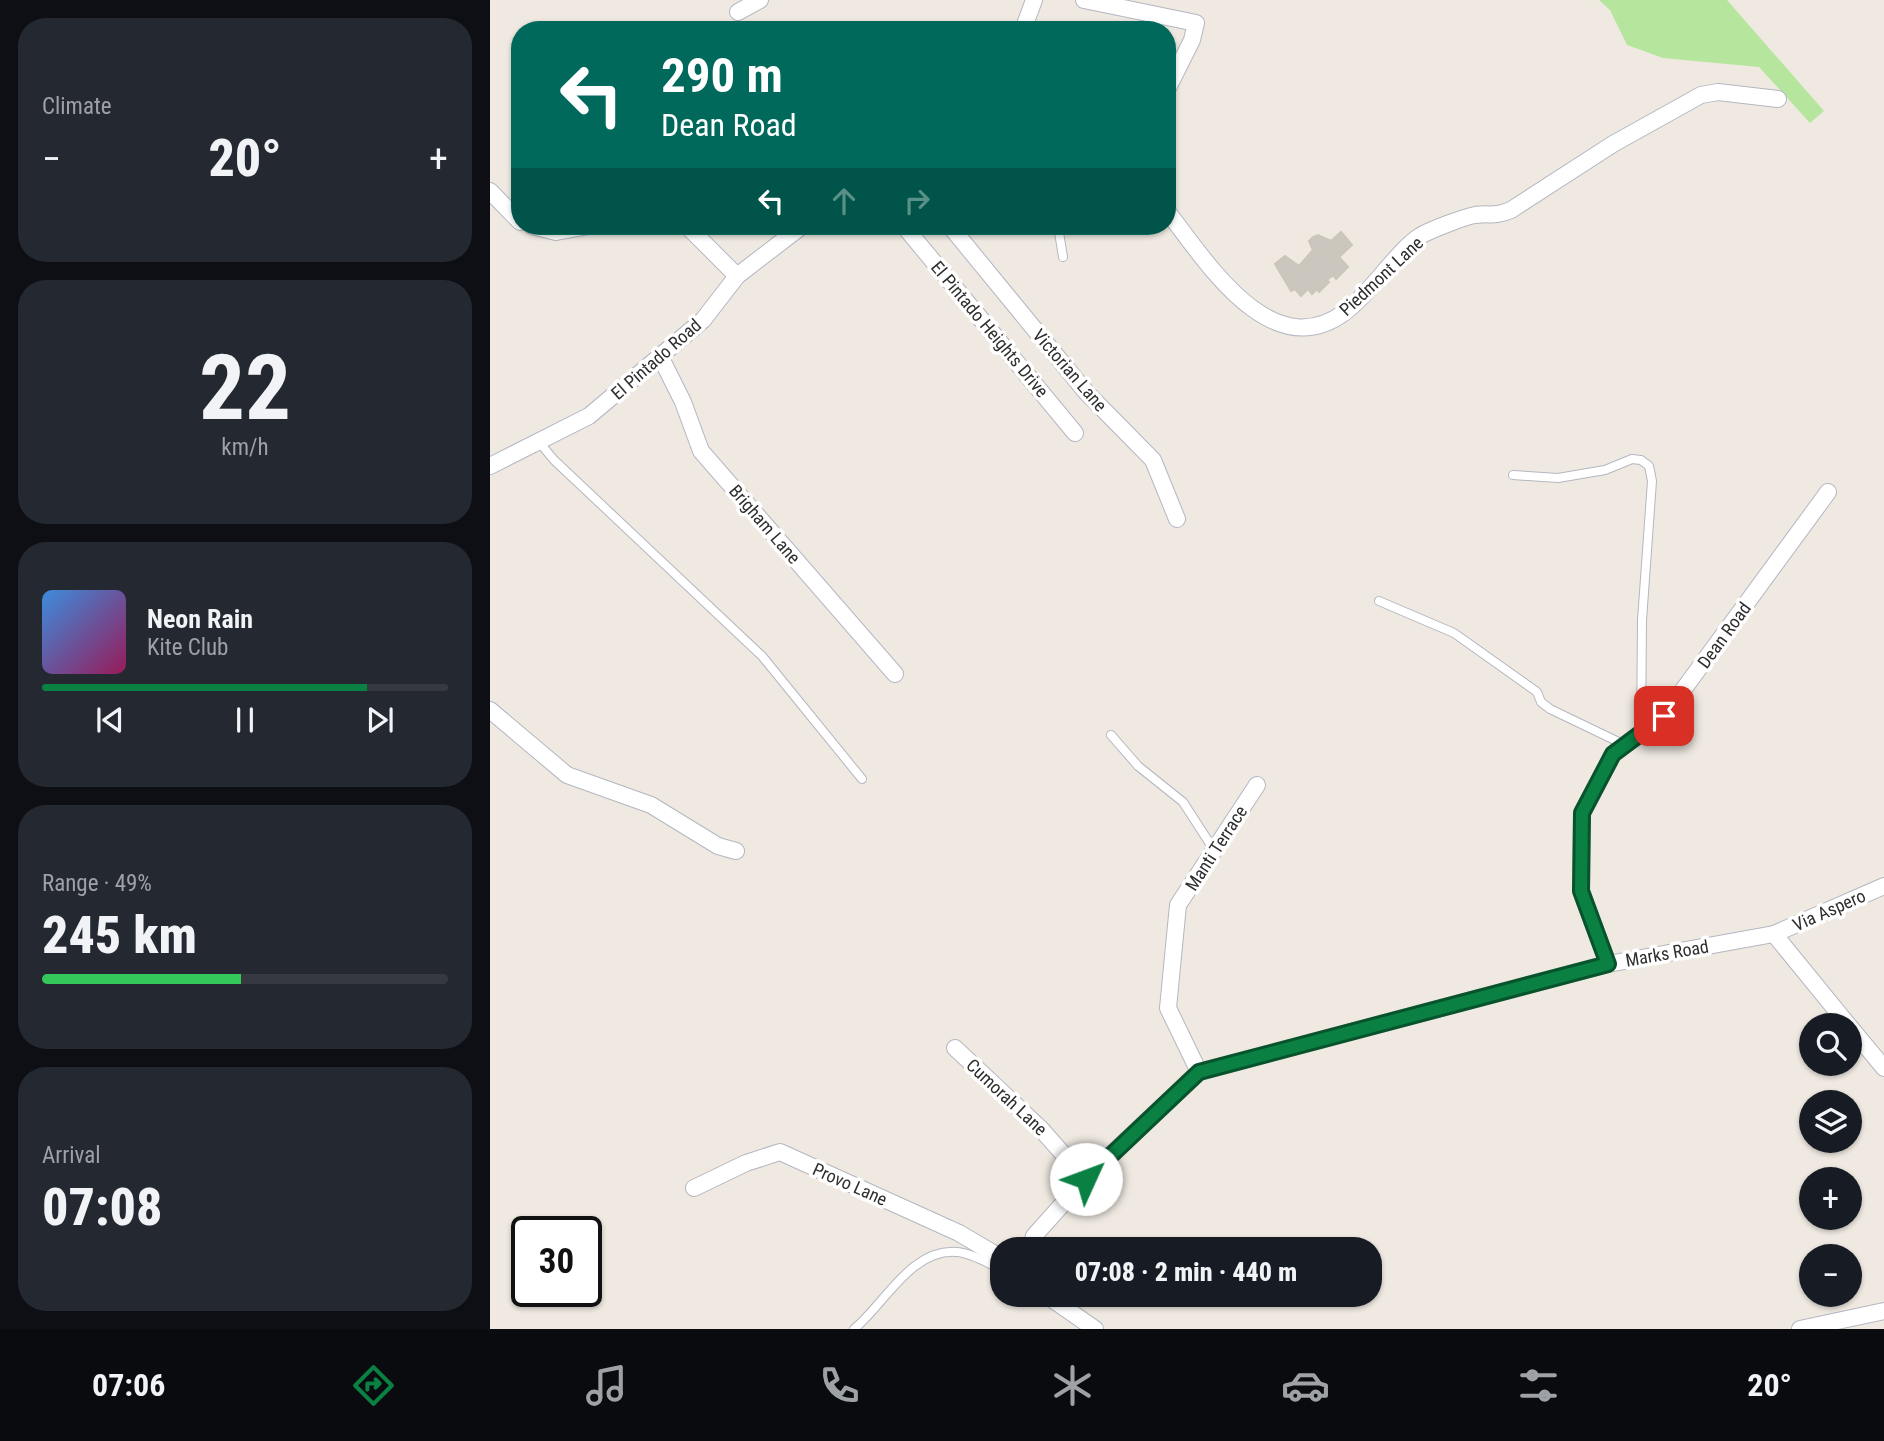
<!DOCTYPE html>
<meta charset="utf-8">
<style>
body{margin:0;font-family:"Roboto Condensed",sans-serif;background:#242831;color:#f1f3f6;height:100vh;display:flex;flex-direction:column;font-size:26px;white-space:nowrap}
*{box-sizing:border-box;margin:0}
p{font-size:23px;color:#9ea1a6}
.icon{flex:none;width:38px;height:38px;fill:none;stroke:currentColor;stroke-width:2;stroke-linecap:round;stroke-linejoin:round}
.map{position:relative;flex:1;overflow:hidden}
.drawer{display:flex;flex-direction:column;gap:18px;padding:18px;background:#0d0f14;width:490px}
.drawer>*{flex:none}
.guide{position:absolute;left:21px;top:21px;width:665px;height:214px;border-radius:28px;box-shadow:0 2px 5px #0004;background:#00695c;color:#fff;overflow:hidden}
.fabs{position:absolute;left:1309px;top:1013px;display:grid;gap:14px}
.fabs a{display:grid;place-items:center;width:63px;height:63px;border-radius:50%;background:#171b24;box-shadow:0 2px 5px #0004;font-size:35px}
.speed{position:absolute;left:21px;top:1216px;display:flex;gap:14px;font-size:35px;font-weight:700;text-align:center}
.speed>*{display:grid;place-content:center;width:91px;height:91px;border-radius:50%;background:#171b24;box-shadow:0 2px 5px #0004;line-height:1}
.speed .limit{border:4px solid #111;border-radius:10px;background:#fff;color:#111}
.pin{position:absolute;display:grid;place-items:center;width:60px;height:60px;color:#fff;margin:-30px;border-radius:14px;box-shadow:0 4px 10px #0006}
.me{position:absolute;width:77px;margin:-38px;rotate:47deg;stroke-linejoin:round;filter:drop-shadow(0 0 5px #0008)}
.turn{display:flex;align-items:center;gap:24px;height:147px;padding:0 35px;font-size:32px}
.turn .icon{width:91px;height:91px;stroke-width:2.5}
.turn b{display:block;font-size:49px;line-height:60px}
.lanes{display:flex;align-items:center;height:66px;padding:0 35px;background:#0003;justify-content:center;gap:35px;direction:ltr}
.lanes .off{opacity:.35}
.big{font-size:52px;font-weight:800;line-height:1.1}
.drawer .card{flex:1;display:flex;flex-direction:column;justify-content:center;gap:10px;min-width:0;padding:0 24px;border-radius:28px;background:#242831}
.drawer .dial{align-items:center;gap:0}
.dial b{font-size:91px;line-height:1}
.song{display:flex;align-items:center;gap:21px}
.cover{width:84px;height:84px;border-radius:10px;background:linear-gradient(135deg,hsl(210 70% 55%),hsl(330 70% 35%))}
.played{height:7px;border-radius:4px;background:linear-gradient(90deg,#0b8043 80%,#363941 80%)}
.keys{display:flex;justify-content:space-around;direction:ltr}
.heat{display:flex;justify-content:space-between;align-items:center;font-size:38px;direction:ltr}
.charge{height:10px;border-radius:5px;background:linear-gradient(90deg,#34c759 49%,#363941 0)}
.trip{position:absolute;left:500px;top:1237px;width:392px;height:70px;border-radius:28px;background:#171b24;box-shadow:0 2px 5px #0004;font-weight:800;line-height:70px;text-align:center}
.tab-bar{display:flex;height:112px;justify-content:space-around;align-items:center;background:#090b0e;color:#9ea1a6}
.tab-bar .icon{width:49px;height:49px}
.tab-bar .current{color:#0b8043}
.tab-bar b{font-size:32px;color:#f1f3f6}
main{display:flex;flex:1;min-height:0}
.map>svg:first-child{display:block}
.green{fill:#b6e59e}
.building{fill:#cbc7bf;stroke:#cbc5ba;stroke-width:2}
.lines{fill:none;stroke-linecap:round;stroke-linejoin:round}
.service-casing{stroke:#b4b7c1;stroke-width:10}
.minor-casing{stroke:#b4b7c1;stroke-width:18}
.service{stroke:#fff;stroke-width:8}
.minor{stroke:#fff;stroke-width:16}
.route-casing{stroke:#07532c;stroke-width:18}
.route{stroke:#0b8043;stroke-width:12}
.labels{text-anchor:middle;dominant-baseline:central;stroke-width:7;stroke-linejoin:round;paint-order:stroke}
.street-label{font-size:18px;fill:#2e2e2e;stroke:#fff}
</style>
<main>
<section class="drawer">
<div class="card"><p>Climate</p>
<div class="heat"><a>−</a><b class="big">20°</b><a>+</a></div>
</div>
<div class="card dial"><b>22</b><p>km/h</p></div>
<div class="card">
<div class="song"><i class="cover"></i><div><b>Neon Rain</b><p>Kite Club</p></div></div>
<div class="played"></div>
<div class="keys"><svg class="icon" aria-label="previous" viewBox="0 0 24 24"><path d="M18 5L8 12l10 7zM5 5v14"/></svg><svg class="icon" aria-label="pause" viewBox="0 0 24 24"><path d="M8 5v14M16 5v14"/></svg><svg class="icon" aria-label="next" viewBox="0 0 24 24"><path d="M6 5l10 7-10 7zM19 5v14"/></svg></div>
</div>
<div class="card"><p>Range · 49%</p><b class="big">245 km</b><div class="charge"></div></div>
<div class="card"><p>Arrival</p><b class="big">07:08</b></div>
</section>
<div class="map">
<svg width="1394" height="1329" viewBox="0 0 1394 1329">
<rect width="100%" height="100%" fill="#efe9e1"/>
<path class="green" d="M1109 0H1237L1334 111 1320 123 1269 67 1173 58 1137 45 1120 10Z"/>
<path class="building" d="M851 232 862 245 849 257 858 267 846 279 843 275 837 280 839 282 829 292 827 289 822 294 818 289 811 296 805 289 801 291 785 264 795 256 809 266 823 250 819 241 823 237 828 235 841 241Z"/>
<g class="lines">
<g class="service-casing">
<g id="service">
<path d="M568 226 573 257"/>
<path d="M49 442 64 460 272 656 372 779"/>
<path d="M1023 475 1068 478 1115 470 1142 459 1151 460 1159 466 1162 481 1152 620 1151 734"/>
<path d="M889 601 964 633 1047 692 1051 702 1060 709 1135 745"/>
<path d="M621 735 648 766 693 802 724 850"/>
<path d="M364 1329C394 1305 421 1248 467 1252 482 1253 499 1264 513 1270"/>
</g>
</g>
<g class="minor-casing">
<g id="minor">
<path d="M594 0 706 23 702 40 677 90"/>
<path d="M248 12 270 0"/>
<path d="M533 30 544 0"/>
<path d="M0 191 30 222"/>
<path d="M677 211C716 261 781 367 855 312 881 293 906 252 930 236 940 230 974 217 985 215 1001 213 1004 217 1021 210L1123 144 1211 95 1228 92 1288 99"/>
<path d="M42 226 66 232 99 226"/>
<path d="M197 226 247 276"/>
<path d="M414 226 585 433"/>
<path d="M460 226 596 392 663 460 687 519"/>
<path d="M171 358 193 402 211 451 405 674"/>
<path d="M0 466 99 416 213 320 247 276 312 226"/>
<path d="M0 710 77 775 161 805 228 846 246 851"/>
<path d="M1284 934 1394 886"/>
<path d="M1118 964 1091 891 1092 813 1123 754 1174 716 1338 492"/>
<path d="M1360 1027 1394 1068"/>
<path d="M465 1048 551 1129 595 1179"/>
<path d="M709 1072 678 1008 688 905 767 785"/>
<path d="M204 1188 256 1163 290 1152 469 1233 513 1259"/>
<path d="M540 1250 544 1236 595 1179 709 1072 1118 964 1284 934 1359 1026"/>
<path d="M556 1295 605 1329"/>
<path d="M1310 1329 1394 1311"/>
</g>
</g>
<use href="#service" class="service"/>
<use href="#minor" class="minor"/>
</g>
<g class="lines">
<g class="route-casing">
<path id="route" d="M596 1179 709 1072 1118 964 1091 891 1092 813 1123 754 1174 716"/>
</g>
<use href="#route" class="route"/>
</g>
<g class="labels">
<g class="street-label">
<text transform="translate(891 276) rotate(-43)">Piedmont Lane</text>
<text transform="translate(500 329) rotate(50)">El Pintado Heights Drive</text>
<text transform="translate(166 359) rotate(-41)">El Pintado Road</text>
<text transform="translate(580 370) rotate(49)">Victorian Lane</text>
<text transform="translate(275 524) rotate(49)">Brigham Lane</text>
<text transform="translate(1234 635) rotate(-54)">Dean Road</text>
<text transform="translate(726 848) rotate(-57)">Manti Terrace</text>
<text transform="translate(1339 910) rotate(-24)">Via Aspero</text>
<text transform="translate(1177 953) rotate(-10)">Marks Road</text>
<text transform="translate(517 1097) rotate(43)">Cumorah Lane</text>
<text transform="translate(360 1184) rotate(24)">Provo Lane</text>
</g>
</g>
</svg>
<div class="fabs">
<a><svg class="icon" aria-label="search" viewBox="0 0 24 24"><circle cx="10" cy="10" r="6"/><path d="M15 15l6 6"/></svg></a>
<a><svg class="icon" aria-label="layers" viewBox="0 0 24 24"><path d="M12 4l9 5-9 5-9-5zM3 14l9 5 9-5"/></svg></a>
<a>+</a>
<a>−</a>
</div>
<div class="speed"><div class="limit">30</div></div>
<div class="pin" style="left:1174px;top:716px;background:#d93025"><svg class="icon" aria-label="arrive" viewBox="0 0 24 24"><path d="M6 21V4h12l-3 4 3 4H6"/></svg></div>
<svg class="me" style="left:596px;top:1179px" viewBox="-20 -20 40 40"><circle r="19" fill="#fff"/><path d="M0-13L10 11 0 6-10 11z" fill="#0b8043"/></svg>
<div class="trip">07:08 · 2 min · 440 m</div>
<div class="guide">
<div class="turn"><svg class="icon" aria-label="left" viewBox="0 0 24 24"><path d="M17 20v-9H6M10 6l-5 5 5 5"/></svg><div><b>290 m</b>Dean Road</div></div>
<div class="lanes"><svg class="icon" aria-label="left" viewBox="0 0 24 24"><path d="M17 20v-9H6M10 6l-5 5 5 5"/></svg><svg class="icon off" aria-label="ahead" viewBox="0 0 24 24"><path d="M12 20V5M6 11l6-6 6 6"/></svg><svg class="icon off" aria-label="right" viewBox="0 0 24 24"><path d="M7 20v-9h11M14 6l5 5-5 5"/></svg></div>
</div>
</div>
</main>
<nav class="tab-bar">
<b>07:06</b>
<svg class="icon current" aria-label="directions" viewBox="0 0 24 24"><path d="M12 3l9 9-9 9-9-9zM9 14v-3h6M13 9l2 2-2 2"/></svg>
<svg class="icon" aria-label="music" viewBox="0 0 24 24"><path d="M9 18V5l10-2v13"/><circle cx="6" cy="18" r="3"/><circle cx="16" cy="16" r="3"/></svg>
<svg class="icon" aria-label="phone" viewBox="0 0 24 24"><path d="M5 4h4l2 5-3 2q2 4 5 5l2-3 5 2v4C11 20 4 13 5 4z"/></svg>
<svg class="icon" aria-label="climate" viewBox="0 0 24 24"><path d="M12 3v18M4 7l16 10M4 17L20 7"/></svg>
<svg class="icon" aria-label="car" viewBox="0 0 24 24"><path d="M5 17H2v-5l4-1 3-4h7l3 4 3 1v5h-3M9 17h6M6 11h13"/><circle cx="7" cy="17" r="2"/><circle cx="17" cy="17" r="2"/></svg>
<svg class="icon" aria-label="filters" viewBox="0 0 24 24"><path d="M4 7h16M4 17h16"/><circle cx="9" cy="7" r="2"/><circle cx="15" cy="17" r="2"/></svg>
<b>20°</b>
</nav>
